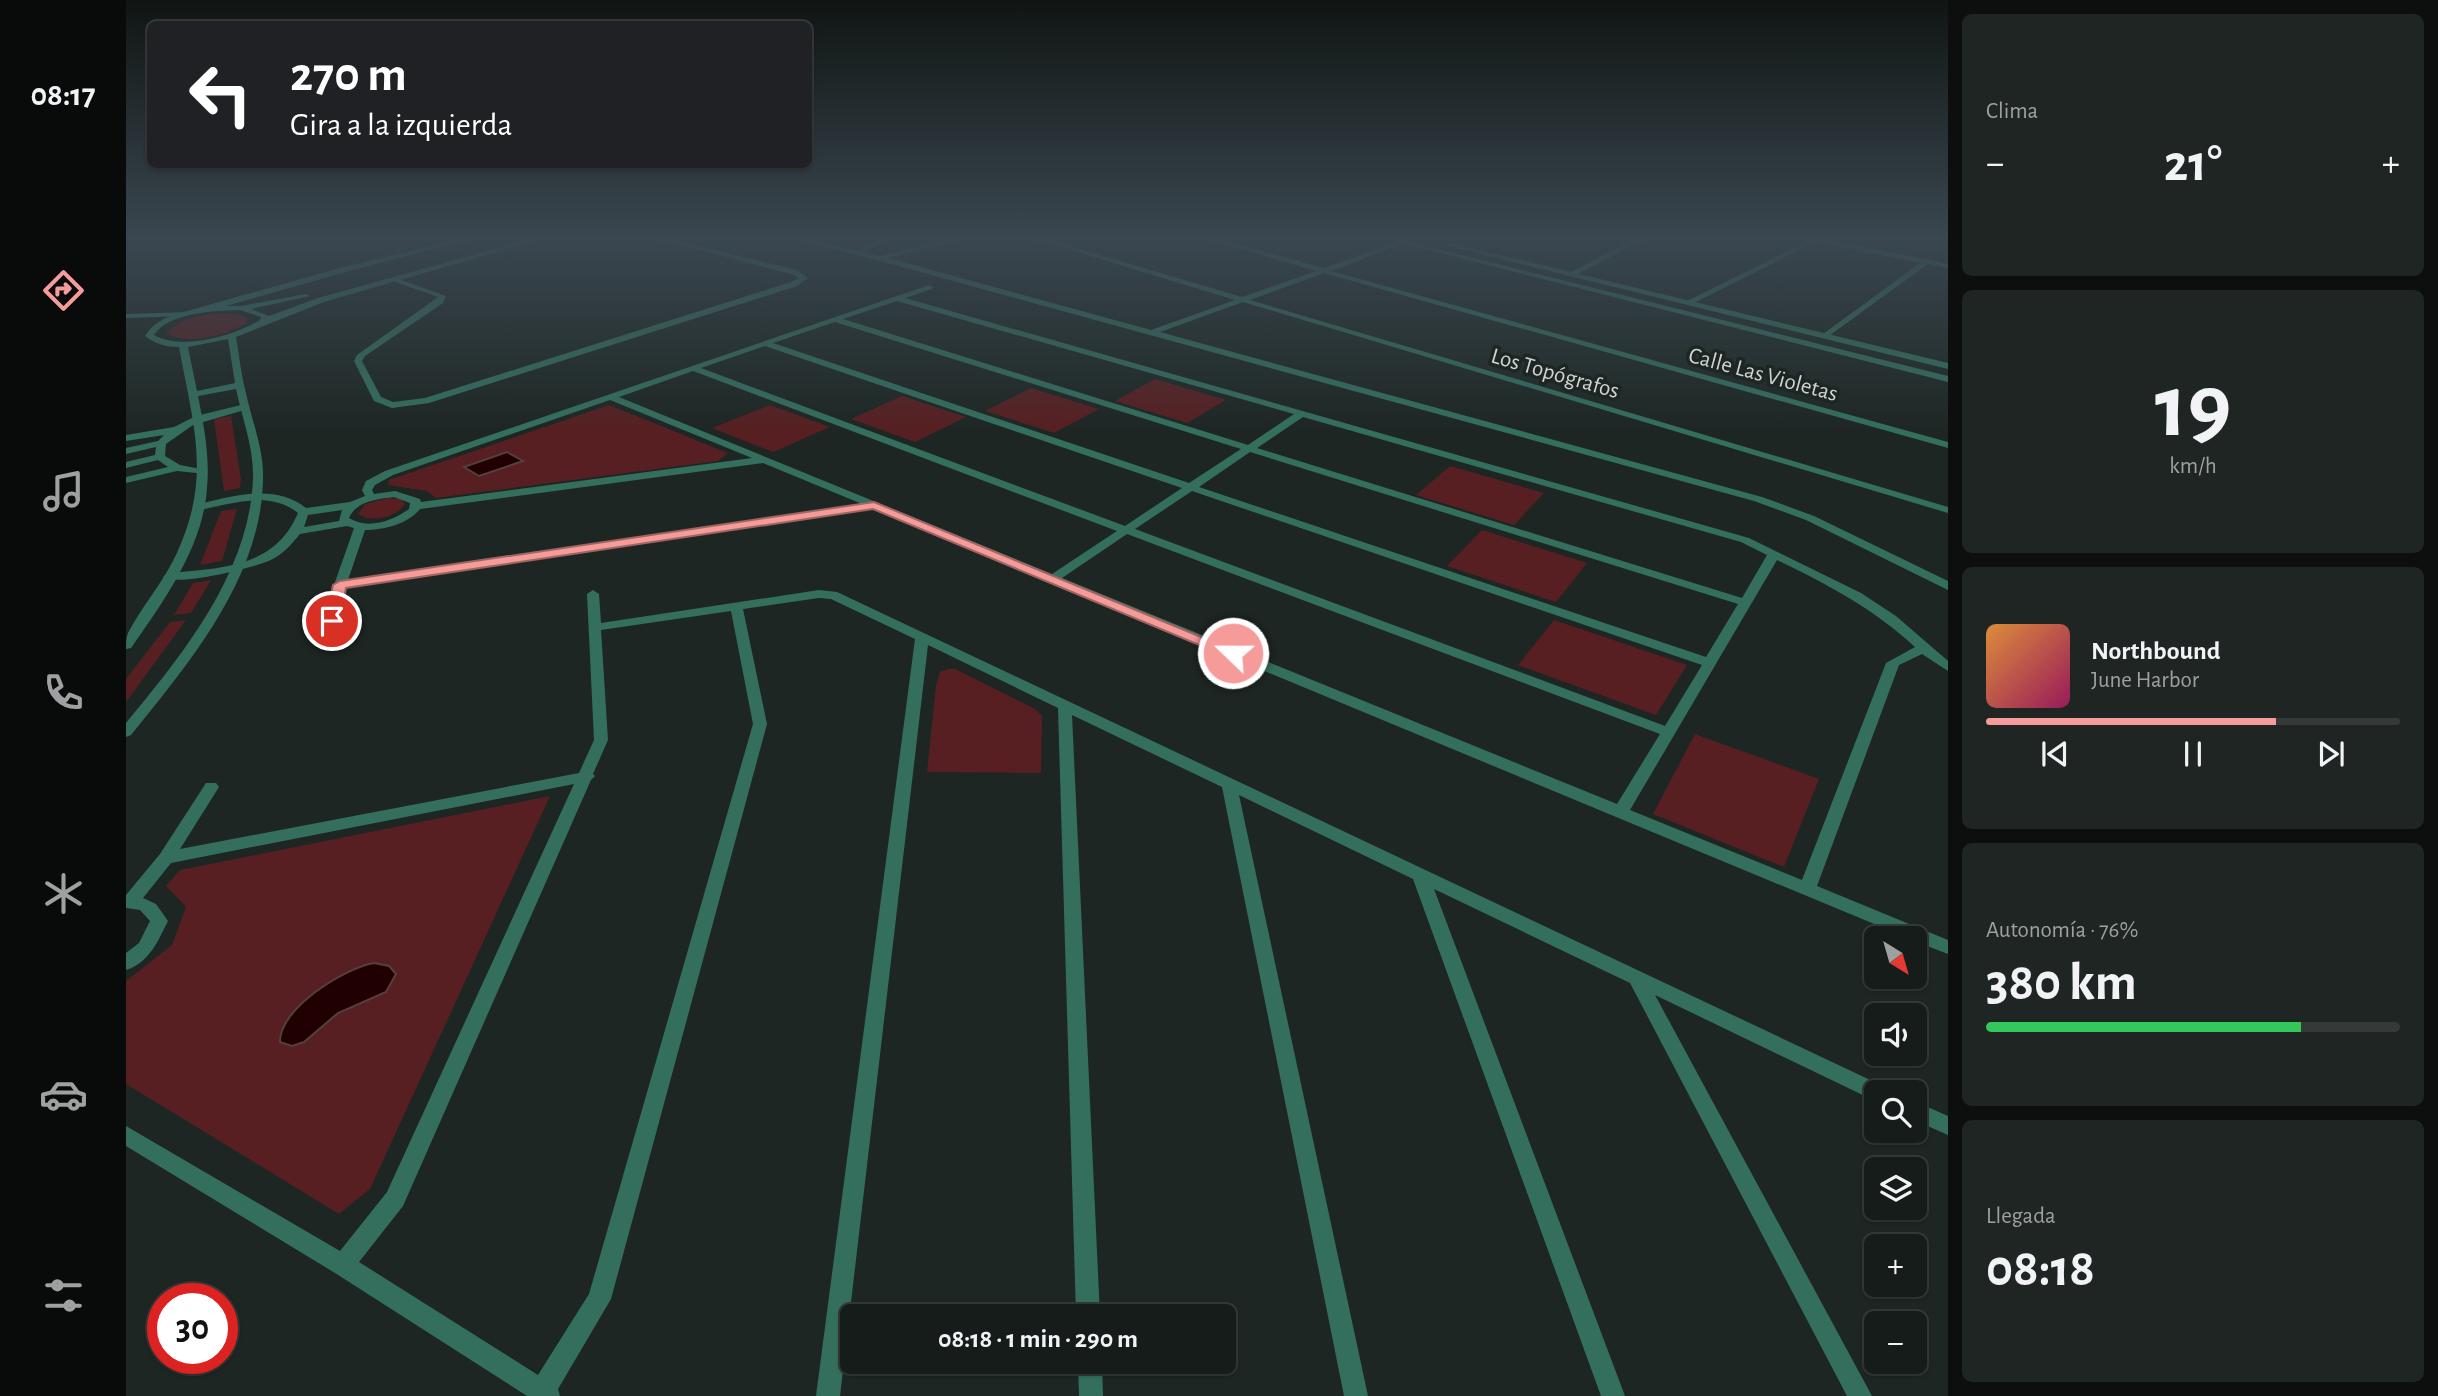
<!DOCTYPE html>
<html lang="es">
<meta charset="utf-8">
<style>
body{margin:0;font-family:"Alegreya Sans",sans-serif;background:#1f2523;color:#f1f3f6;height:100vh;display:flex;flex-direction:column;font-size:26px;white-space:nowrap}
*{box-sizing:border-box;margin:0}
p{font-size:23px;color:#9ea1a2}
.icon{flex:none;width:38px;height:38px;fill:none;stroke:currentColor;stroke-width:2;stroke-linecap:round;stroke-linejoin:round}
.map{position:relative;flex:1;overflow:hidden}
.drawer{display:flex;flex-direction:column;gap:14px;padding:14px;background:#0c0f0e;width:490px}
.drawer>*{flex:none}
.guide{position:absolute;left:21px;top:21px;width:665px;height:147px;border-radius:10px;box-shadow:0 2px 5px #0004,0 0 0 2px #353a39;background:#202124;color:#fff;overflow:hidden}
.needle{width:46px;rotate:143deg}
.tools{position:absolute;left:1738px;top:926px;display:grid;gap:14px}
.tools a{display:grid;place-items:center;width:63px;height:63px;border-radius:10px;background:#161c1a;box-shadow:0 2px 5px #0004,0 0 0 2px #353a39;font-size:35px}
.speed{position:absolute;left:21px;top:1283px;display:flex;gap:14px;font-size:35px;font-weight:700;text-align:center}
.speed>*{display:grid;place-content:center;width:91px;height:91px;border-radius:50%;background:#161c1a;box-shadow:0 2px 5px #0004,0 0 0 2px #353a39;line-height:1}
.speed .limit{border:10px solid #d22;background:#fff;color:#111}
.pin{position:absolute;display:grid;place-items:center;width:60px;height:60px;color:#fff;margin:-30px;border:4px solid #fff;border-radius:50%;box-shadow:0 2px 7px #0007}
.me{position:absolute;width:77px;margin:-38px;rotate:292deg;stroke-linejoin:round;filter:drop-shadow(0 0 5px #0008)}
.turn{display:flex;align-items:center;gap:24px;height:147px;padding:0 28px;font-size:32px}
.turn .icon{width:91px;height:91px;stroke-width:2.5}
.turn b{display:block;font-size:49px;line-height:60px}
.big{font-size:52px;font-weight:600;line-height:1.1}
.drawer .widget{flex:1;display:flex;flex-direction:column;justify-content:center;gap:10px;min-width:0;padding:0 24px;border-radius:10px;background:#1f2523}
.drawer .dial{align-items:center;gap:0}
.dial b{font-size:91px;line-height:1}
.song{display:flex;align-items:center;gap:21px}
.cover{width:84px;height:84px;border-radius:10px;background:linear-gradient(135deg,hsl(30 70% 55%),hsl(330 70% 35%))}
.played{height:7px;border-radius:4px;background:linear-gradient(90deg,#f59b99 70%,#353a39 70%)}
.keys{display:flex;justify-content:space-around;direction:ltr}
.heat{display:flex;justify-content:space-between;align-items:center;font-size:38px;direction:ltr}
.charge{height:10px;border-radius:5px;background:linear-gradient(90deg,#34c759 76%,#353a39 0)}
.trip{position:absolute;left:714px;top:1304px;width:396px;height:70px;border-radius:10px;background:#161c1a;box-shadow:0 2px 5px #0004,0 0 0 2px #353a39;font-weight:600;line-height:70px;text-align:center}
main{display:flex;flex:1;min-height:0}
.menu{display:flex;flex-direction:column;width:126px;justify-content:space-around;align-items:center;background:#090b0a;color:#9ea1a2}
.menu .icon{width:49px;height:49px}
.menu .selected{color:#f59b99}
.menu b{font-size:32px;color:#f1f3f6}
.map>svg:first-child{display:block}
.green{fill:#571f21}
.water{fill:#200000;stroke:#54403f;stroke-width:2}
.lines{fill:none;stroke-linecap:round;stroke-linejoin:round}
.minor{fill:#346f5e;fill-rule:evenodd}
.tertiary{fill:#346f5e;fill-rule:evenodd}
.route{fill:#f59b99;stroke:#9f6563;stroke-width:2}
.labels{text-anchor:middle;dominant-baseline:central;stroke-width:7;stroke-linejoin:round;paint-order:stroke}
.far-street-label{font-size:23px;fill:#ced4d2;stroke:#1d2623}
</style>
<main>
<nav class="menu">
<b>08:17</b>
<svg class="icon selected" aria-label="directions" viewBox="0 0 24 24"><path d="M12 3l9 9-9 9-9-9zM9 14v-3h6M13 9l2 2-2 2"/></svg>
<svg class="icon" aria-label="music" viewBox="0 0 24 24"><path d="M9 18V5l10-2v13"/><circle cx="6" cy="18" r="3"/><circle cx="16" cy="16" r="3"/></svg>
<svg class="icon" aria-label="phone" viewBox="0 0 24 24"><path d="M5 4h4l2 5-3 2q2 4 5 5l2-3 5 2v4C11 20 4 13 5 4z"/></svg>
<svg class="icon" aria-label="climate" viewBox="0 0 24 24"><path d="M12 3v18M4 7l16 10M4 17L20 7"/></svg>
<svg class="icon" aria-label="car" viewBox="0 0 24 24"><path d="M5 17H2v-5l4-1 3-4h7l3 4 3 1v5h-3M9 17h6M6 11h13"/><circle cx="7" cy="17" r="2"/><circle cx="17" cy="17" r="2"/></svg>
<svg class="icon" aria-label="filters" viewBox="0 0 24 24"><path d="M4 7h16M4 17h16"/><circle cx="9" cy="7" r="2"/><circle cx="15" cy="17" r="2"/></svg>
</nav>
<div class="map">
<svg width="1822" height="1396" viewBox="0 0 1822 1396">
<rect width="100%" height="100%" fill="#1d2623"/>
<g class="green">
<path d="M84 314H109L121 318V322C105 335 57 347 40 332L58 320Z"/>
<path d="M1029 379 1100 400 1061 423 989 401Z"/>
<path d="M905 388 973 409 928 433 859 411Z"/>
<path d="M776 396 840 417 789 442 725 419Z"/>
<path d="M483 405 602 453 592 461 310 498 301 491 262 485 263 480Z"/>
<path d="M644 405 704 427 647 452 586 428Z"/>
<path d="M105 416 115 479 114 488 98 491 88 419Z"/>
<path d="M1324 466 1418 493 1388 525 1290 495Z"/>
<path d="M262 498 275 499 279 504C269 518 246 523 232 514L239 504Z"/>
<path d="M111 509 96 561 74 565 95 511Z"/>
<path d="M1356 530 1461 563 1430 602 1321 566Z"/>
<path d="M85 580 65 613 48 615 67 583Z"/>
<path d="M60 620 0 702V679L44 622Z"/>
<path d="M1428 620 1561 665 1530 715 1392 665Z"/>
<path d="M822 669H829L909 709 916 716 915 773 801 772 810 686 814 672Z"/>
<path d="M1569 734 1693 779 1658 867 1527 814Z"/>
<path d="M424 796 244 1189 213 1214 0 1084V981L46 945 60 907 40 886 54 870Z"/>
</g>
<g class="water">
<path d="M381 452 397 461 353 476 338 467Z"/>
<path d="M248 963 263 966 270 974 260 992 212 1013 178 1042 166 1046 154 1042C153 1009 218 968 248 963Z"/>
</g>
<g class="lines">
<g class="minor">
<path d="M524 237H536L671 270 682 278 671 286 303 403 266 408 248 401 228 361 231 355 312 297 267 281V277L320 296 317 303 239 356 236 361 255 397 267 402 299 398 665 282 673 278 665 274Z"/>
<path d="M661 237H674L731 251 757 237H766L738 252 754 256 833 237H846L762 258 1025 330 1109 300 902 237H913L1116 297 1190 271 1074 237H1086L1198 268 1285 237H1295L1205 271 1822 442V448L1198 273 1124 300 1822 507V513L1117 302 1034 332 1636 497 1688 516 1822 581V590L1680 520 1628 501 751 260Z"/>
<path d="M1513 237H1522L1448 276 1441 274Z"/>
<path d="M1671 237H1691L1822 264V268L1802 264 1700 338 1696 336 1697 334 1794 263 1689 242 1566 304 1559 302 1682 241Z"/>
<path d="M803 285 807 287 806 289 779 298 1623 538 1735 593 1770 616 1822 661V671L1796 654 1773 665 1691 886 1822 940V954L1788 941V938H1782L748 509 220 588 212 621 206 625 200 621 208 585 228 528 221 526 174 534C165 545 157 554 145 560 128 568 50 587 37 577L43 573C95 568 149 568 172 513 144 490 106 504 74 510L70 509V505C106 496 149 483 180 508L224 502 239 496 236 490 240 481 259 471ZM771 301 1168 414 1122 445 717 319ZM709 322 1115 449 1063 483 647 343ZM639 346 1056 488 999 526 575 368ZM567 371 991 531 926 574 493 397ZM484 400 626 458 295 502 294 499 269 491 248 494 246 490 249 485 267 475ZM1177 417 1615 542 1641 555 1616 598 1131 448ZM1124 452 1612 604 1580 657 1073 487ZM637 463 736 504 222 580 239 530C258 530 282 524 294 509ZM1066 491 1576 665 1539 726 1009 529ZM268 497 284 503 283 509C266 521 242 530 223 518 230 501 252 499 268 497ZM216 510 213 521 178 527 182 515ZM1001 534 1534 734 1491 804 936 578ZM1651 560C1701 584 1748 609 1789 647L1760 663 1676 880 1504 810Z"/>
<path d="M64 312 65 314 61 316 0 318V314Z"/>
<path d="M119 404 124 407 122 409 67 425 40 444 39 456 54 465 80 470V474L51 471 0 483V477L42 467 32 460 0 468V462L29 455 30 447 0 454V448L32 441 38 435 0 441V435L48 427 70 416Z"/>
<path d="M467 590 473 594 475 623 693 590 711 592 1757 1086 1760 1092H1750V1101L1743 1098 1529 995 1746 1396H1721L1504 983 1308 889 1499 1396H1475L1287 879 1113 795 1242 1396H1218L1096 787 946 715 974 1316H950L932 708 802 645 714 1396H690L789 639 705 599 693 598 617 609 641 724 485 1299 432 1389 434 1396H401L209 1273 0 1146V1126L214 1251 261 1192 448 784 45 863 17 898 30 904 42 921C32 941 23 963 0 970V953L13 943 24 921 14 910 0 908V895L34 854 80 783H90L93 787 54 849 453 773 468 740 461 594ZM605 611 627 724 463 1294 412 1375 233 1262 277 1206 465 780 469 776 467 774 482 740 475 630Z"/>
<path d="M1788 1101 1822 1116V1135L1788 1120Z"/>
<path d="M952 1362H976L977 1396H953Z"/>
</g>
<g class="tertiary">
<path d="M341 237H354L216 273 100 306H115L180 294 184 296 125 309 143 316 192 298 411 237H423L198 302 110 337C113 354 115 373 119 389 125 419 138 448 137 478 136 577 64 662 5 735L0 737V723C57 654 124 572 127 478 128 448 116 418 110 389L72 396C78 426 84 457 81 488 77 547 38 601 5 648L0 649C0 644 0 638 2 633 15 608 34 586 47 561 87 481 68 429 53 347 41 347 29 344 19 336 26 325 34 320 47 315L210 269ZM114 310 135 317 134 320C108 336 56 351 28 335 43 312 89 311 114 310ZM102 339 109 383 71 391 62 347Z"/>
<path d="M1251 237H1263L1822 376V382Z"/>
<path d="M1320 242 1822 363V369L1318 245Z"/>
</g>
</g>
<linearGradient id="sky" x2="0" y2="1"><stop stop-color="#101513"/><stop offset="0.55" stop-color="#3a4750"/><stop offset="1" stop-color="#3a4750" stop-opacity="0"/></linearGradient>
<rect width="1822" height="433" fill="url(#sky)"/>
<path class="route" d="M748 502 1114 653 1112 657H1102L747 509 220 588 214 621 206 625 199 621 207 585 214 581Z"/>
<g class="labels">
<g class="far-street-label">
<text transform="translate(1429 374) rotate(16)">Los Topógrafos</text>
<text transform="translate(1637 375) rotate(15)">Calle Las Violetas</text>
</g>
</g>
</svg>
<div class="tools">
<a><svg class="needle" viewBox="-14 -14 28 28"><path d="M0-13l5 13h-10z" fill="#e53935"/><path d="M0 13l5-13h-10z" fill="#9ea1a2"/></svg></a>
<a><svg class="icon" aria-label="sound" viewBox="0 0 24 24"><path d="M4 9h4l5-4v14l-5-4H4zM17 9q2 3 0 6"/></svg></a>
<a><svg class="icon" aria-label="search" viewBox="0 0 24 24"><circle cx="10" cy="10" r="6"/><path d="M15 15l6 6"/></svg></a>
<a><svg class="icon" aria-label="layers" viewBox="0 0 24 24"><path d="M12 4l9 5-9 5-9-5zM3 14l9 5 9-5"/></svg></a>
<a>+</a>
<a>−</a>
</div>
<div class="speed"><div class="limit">30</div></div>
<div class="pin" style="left:206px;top:621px;background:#d93025"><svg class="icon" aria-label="arrive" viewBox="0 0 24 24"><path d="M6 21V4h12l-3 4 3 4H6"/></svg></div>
<svg class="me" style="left:1107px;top:653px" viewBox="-20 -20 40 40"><circle r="17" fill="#f59b99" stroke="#fff" stroke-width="3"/><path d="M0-11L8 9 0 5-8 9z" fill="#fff"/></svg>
<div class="trip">08:18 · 1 min · 290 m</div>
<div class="guide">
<div class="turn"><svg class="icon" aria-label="left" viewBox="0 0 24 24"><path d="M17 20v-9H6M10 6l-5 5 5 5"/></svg><div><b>270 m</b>Gira a la izquierda</div></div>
</div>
</div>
<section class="drawer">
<div class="widget"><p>Clima</p>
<div class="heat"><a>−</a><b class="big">21°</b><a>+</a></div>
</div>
<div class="widget dial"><b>19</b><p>km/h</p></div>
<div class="widget">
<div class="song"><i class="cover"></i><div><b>Northbound</b><p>June Harbor</p></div></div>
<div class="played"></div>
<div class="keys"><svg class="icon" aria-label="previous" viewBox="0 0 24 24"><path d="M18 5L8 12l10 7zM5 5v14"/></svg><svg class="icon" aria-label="pause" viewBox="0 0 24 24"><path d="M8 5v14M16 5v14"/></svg><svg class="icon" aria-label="next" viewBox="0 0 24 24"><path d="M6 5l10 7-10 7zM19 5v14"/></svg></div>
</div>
<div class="widget"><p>Autonomía · 76%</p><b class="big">380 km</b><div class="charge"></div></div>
<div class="widget"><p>Llegada</p><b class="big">08:18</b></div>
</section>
</main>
